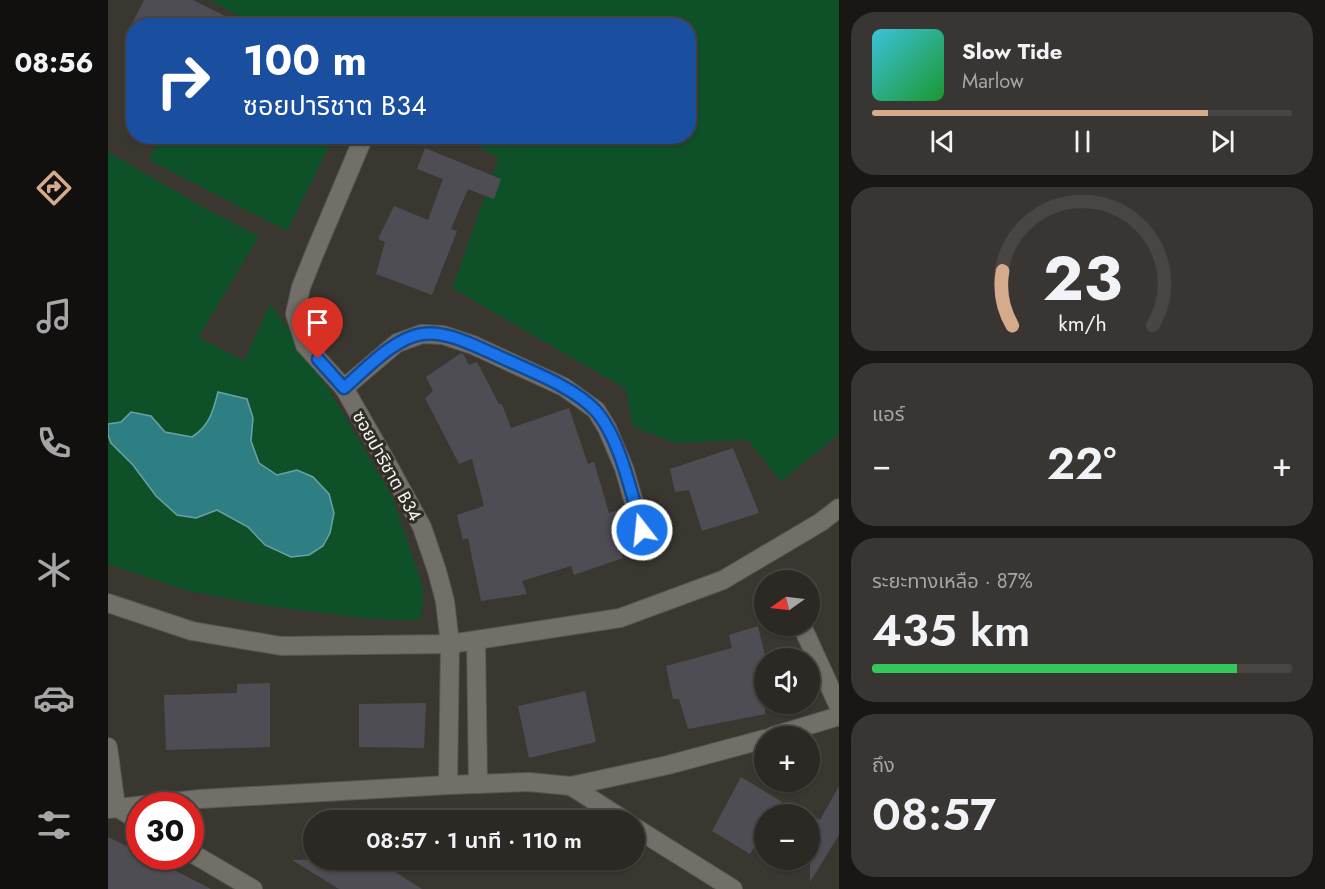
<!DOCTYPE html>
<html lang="th">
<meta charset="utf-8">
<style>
body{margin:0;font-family:Jost,"Noto Sans Thai",sans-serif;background:#383532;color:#f1f3f6;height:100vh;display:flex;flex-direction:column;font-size:22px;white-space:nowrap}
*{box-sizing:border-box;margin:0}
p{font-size:20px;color:#a6a6a7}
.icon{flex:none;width:33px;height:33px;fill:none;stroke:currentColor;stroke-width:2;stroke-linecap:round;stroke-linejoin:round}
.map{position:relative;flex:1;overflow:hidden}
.panel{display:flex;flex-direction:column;gap:12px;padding:12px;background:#181714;width:486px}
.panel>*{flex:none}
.guide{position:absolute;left:18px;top:18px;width:570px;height:126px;border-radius:24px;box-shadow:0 2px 4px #0004,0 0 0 2px #484542;background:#1a4fa0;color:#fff;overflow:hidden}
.needle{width:39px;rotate:256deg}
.tools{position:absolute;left:646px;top:570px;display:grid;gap:12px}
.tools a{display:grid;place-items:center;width:66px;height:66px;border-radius:50%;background:#2c2925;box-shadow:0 2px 4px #0004,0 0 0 2px #484542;font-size:30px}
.speed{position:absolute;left:18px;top:792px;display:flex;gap:12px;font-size:30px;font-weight:700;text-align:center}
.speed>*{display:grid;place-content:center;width:78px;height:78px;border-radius:50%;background:#2c2925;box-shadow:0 2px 4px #0004,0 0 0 2px #484542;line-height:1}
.speed .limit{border:9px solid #d22;background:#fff;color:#111}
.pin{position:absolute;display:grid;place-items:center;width:51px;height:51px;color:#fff;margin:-62px -26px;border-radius:50% 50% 50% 0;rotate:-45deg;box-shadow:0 0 6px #0007}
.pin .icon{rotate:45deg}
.me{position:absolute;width:66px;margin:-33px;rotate:344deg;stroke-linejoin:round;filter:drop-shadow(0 0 4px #0008)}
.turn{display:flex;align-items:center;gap:21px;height:126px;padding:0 18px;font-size:27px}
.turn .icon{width:78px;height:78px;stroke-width:2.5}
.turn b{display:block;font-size:42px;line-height:51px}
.big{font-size:45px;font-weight:600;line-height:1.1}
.panel .tile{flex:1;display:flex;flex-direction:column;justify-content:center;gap:9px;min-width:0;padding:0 21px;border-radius:24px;background:#383532}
.panel .dial{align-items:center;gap:0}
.dial svg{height:156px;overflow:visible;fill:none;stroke:#484542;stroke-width:7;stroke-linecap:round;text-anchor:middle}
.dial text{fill:#f1f3f6;stroke:none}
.song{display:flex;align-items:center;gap:18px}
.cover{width:72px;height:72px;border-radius:9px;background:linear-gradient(135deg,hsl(190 70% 55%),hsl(130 70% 35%))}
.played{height:6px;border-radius:3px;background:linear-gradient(90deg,#d6ab8b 80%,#484542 80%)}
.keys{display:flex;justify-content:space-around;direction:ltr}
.heat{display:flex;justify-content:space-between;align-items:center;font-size:33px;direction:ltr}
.charge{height:9px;border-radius:4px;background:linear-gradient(90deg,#34c759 87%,#484542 0)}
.trip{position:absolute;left:195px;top:810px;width:342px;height:60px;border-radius:30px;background:#2c2925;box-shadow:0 2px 4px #0004,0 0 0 2px #484542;font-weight:600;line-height:60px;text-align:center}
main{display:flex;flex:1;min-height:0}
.tab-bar{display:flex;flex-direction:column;width:108px;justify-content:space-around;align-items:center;background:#12100f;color:#a6a6a7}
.tab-bar .icon{width:42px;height:42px}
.tab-bar .current{color:#d6ab8b}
.tab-bar b{font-size:27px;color:#f1f3f6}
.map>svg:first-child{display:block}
.green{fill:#0e5028}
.water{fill:#2e7f83;stroke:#6aa2a4;stroke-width:1.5}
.building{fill:#4f4d54}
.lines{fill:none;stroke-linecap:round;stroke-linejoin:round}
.street-casing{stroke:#595651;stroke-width:20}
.street{stroke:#726e68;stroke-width:18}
.route-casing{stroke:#114b97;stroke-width:15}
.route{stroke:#1a73e8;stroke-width:10}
.labels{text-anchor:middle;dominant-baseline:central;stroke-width:6;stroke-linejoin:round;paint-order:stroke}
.street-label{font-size:18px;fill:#f7f4f1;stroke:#302d27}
</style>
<main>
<nav class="tab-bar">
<b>08:56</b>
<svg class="icon current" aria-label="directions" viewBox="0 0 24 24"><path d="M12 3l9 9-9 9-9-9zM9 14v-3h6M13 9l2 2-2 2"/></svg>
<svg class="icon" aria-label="music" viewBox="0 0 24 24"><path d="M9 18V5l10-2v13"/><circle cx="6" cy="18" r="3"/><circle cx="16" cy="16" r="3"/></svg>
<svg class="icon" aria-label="phone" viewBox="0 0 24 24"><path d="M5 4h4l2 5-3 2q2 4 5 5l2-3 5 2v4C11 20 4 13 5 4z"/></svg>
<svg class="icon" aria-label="climate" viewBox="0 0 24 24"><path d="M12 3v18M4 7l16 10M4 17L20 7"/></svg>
<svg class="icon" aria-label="car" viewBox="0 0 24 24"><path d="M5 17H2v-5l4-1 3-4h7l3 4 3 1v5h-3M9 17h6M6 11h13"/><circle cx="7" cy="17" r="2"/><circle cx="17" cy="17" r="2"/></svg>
<svg class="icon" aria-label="filters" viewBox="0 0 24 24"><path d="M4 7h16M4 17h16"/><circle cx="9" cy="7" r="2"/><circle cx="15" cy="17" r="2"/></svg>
</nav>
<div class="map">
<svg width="731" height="889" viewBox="0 0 731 889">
<rect width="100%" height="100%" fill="#3a3731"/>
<g class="green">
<path d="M102 0H731V434L673 482 640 440 568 443 525 427 518 389 344 288 391 158 353 137 580 136V26L149 25Z"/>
<path d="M53 136H226V137L179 231 41 160Z"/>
<path d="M0 152 98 209 151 236 91 337 136 361 162 304 206 364 284 496 315 587 313 620 261 619 154 605 80 591 0 564Z"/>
</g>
<path class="water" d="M110 392 139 399 145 418 143 441 151 463 169 475 189 470 205 477 221 494 226 513 222 533 215 546 201 555 183 557 157 545 140 527 109 510 88 518 69 515 48 496 25 465 3 443 0 435V424L13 422 23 412 43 416 57 432 84 437C101 426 105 412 110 392Z"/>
<g class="building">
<path d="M36 0H85L137 26H23Z"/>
<path d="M317 148 393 179 386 199 360 189 343 229 349 231 324 295 268 274 277 242 270 239 286 206 320 220 335 179 309 169Z"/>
<path d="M353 353 355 354 361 365 369 362 391 404H394L403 428 461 408 480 464 486 462 501 513 516 508 523 532 508 535 515 558 466 575 463 566 414 581 419 594 373 601 360 538 355 540 349 515 376 506 364 459 351 464 317 398 325 391 318 377Z"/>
<path d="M625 448 651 513 594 531 581 490 567 492 562 469Z"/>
<path d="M650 626 657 656V714L580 729 571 699H565L558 666 624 648 621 635Z"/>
<path d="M162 683V747L58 750 56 695 129 693V684Z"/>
<path d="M477 691 488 742 421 758 410 706Z"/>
<path d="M318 703 316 748 251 747V704Z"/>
<path d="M633 777 674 802 666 814H657V829L642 854 604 831Z"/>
<path d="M731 786V835L702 882V814L712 820Z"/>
<path d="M0 837 32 853V856H39L103 889H0Z"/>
<path d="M184 860H268L314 889H231Z"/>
</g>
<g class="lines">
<g class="street-casing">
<g id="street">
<path d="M256 136 207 252 193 287 187 314 197 345 236 388 275 456 314 527 329 571 337 601 342 644 340 785"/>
<path d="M236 388 289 343 314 334 335 335 365 345 456 387 488 410 499 428 516 468 540 551"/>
<path d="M0 603 84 631 173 646 342 644 512 618 615 580 713 522 731 508"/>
<path d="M694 626 731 707"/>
<path d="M368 641 370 784"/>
<path d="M665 736 731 716"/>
<path d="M0 747 8 807 32 821"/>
<path d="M463 786 516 820"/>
<path d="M0 809 92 799 340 785 421 782 463 786 560 765 657 739"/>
<path d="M526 827 625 889"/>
<path d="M82 852 145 889"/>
</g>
</g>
<use href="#street" class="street"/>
</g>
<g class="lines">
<g class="route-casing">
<path id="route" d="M210 359 236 388C257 370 286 338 314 334 338 330 367 346 388 355 419 370 465 386 488 411 512 438 524 496 534 530"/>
</g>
<use href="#route" class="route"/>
</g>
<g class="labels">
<g class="street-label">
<text transform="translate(279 466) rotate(61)">ซอยปาริชาต B34</text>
</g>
</g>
</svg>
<div class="tools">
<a><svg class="needle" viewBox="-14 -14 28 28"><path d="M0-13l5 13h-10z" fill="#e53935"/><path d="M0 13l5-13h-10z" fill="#a6a6a7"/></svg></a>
<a><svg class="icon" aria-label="sound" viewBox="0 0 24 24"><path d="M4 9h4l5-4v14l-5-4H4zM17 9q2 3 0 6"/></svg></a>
<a>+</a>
<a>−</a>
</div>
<div class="speed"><div class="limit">30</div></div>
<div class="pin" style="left:210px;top:359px;background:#d93025"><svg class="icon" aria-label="arrive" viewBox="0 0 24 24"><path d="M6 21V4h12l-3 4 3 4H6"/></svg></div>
<svg class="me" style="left:534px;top:530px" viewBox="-20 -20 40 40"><circle r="17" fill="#1a73e8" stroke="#fff" stroke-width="3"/><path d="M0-11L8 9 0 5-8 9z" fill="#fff"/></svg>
<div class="trip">08:57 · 1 นาที · 110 m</div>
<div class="guide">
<div class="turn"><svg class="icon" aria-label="right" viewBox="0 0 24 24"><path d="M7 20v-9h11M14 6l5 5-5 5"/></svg><div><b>100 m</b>ซอยปาริชาต B34</div></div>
</div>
</div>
<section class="panel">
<div class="tile">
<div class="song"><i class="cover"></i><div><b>Slow Tide</b><p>Marlow</p></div></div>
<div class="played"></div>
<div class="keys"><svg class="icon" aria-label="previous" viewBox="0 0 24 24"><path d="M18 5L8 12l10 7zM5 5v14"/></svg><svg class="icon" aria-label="pause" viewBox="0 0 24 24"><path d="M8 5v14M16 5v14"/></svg><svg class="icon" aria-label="next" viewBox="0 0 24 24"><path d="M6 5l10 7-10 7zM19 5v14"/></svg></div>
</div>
<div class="tile dial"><svg viewBox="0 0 100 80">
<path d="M14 69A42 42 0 1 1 86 69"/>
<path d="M14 69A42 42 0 0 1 9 41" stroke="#d6ab8b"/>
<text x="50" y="56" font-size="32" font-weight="700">23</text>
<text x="50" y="72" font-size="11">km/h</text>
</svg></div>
<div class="tile"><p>แอร์</p>
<div class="heat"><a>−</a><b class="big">22°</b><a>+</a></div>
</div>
<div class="tile"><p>ระยะทางเหลือ · 87%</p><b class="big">435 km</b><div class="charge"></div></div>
<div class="tile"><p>ถึง</p><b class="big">08:57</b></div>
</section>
</main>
